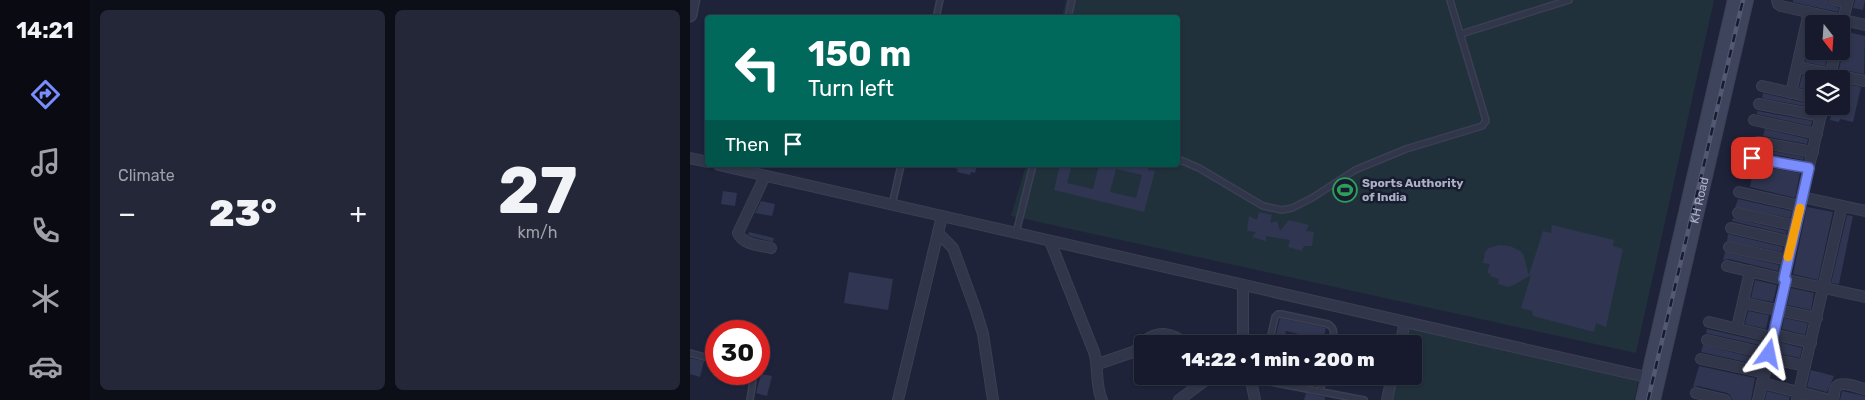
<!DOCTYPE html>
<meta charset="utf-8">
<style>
body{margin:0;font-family:Rubik,sans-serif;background:#232738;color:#f1f3f6;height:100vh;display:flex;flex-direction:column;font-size:19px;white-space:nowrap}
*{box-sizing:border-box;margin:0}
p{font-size:16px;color:#9ea1a9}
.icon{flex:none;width:28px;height:28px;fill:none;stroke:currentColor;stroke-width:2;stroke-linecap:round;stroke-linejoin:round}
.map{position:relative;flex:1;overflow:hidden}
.panel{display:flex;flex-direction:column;gap:10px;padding:10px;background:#0c0e18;width:600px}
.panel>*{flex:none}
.banner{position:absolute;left:15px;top:15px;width:475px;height:152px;border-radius:5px;box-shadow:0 1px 4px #0004,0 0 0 1px #353848;background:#00695c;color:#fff;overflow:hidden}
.needle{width:32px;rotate:163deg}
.controls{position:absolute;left:1115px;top:15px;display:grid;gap:10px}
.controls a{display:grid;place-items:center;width:45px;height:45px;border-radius:5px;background:#161a2c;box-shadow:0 1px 4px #0004,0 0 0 1px #353848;font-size:25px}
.speed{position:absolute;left:15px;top:320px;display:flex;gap:10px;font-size:25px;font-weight:700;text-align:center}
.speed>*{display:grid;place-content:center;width:65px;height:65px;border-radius:50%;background:#161a2c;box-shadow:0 1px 4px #0004,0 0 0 1px #353848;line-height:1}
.speed .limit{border:8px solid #d22;background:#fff;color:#111}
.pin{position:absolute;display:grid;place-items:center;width:42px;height:42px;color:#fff;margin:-21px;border-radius:10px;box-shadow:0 2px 8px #0006}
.me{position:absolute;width:55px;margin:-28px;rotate:12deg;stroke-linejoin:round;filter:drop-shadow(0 0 4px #0008)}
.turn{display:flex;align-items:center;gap:18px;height:105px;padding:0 20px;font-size:22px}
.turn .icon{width:65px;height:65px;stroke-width:2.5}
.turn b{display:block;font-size:35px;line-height:42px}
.then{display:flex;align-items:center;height:48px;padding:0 20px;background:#0003;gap:10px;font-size:19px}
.big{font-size:38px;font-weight:800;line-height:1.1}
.panel .card{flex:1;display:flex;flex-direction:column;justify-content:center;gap:8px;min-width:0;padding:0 18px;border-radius:8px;background:#232738}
.panel .dial{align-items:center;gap:0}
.dial b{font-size:65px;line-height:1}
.heat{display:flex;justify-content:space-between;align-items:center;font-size:28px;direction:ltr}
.panel .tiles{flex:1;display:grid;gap:10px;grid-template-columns:repeat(2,1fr)}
.trip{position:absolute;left:444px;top:335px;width:288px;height:50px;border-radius:5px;background:#161a2c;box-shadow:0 1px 4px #0004,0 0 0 1px #353848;font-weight:800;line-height:50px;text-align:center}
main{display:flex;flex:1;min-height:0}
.tab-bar{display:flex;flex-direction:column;width:90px;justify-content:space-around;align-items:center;background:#090a12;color:#9ea1a9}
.tab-bar .icon{width:35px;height:35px}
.tab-bar .selected{color:#798dff}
.tab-bar b{font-size:22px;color:#f1f3f6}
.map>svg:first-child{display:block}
.green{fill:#20313b}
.building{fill:#303651;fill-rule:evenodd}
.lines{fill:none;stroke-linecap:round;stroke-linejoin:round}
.service-casing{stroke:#3b3f53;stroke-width:8}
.minor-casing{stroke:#3b3f53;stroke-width:12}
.tertiary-casing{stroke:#3b3f53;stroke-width:15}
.secondary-casing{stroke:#3b3f53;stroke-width:16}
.service{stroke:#32364a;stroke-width:5}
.minor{stroke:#32364a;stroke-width:10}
.tertiary{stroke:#32364a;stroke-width:12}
.secondary{stroke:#3f445d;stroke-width:14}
.rail-casing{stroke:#535972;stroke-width:4.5}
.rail{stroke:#171c2e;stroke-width:2.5;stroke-dasharray:8;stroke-linecap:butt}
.route-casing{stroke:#4f5ca6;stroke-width:12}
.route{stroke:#798dff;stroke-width:9}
.slow{stroke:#f59e0b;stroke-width:9}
.labels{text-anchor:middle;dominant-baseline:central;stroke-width:5;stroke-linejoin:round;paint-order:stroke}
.poi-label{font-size:12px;font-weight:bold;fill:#acb0c7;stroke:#171c2e;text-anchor:start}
.street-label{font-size:12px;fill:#acb0c7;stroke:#171c2e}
</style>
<main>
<nav class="tab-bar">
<b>14:21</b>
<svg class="icon selected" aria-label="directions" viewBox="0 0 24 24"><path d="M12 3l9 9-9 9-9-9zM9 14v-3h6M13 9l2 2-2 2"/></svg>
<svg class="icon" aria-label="music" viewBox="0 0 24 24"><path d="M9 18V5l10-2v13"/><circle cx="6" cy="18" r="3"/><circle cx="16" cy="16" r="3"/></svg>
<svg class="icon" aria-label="phone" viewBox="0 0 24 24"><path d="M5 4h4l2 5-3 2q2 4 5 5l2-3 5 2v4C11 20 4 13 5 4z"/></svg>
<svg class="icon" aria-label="climate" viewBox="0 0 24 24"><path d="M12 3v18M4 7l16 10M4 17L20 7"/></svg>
<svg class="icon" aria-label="car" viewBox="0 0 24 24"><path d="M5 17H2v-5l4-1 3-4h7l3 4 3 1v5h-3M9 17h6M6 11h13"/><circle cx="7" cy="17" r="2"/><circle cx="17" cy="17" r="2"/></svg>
</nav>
<section class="panel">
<div class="tiles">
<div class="card"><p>Climate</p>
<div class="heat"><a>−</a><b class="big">23°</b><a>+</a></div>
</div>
<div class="card dial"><b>27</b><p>km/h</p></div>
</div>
</section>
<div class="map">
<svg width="1175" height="400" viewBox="0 0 1175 400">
<rect width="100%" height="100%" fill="#1e233a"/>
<g class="green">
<path d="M376 0H1024L946 353 321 216 336 165H488V18L372 17Z"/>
<path d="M725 322 950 374 944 400H702L708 376H722V344H715L717 335Z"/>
</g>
<g class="building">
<path d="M1103 0H1138L1141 5 1149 8 1148 12 1103 2Z"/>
<path d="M1165 0H1175L1173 10 1163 8Z"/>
<path d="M1124 22V51L1138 54 1135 66 1115 62Z"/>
<path d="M1158 32 1175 36 1174 74 1149 69Z"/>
<path d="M1112 75 1130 79H1124V91L1109 88Z"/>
<path d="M1151 83 1171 87 1163 122 1150 119 1149 122 1140 120 1143 106H1151Z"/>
<path d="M1073 93 1124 105 1125 108 1072 98Z"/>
<path d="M1067 111 1122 121 1121 126 1067 114Z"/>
<path d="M1075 129 1118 139 1117 144 1073 136Z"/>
<path d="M1071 149 1114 157 1113 160 1070 152Z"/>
<path d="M264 165H287L285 173 281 172 280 175 267 172 268 169 263 168Z"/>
<path d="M370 165H382L377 183 403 189 409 165 459 166 458 170 465 171 454 212 364 190ZM426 169 452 175 446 198 420 192Z"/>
<path d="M1064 165 1110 173 1105 198 1060 187Z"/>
<path d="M33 191 47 193 45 206 31 204Z"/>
<path d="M1048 199 1102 211 1100 218 1045 207Z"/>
<path d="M71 201 85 204 82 216 65 213Z"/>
<path d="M1117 207 1143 212 1128 280 1103 274Z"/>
<path d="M569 212 582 215 580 223 587 221 590 231 599 220 619 225 616 231 624 232 622 246H614L612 251 598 247 600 240 576 236V241L562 237 566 232 557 231 559 216 567 220Z"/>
<path d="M1157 215 1163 216 1149 284 1141 283Z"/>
<path d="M1043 218 1097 231 1096 234 1042 221Z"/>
<path d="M862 225 924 240 923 246 933 249 916 327 906 323 904 332 843 316 842 311 831 308 841 275 824 285 818 287 808 284 809 279 800 276 801 274 797 273 800 264 793 263 795 252 799 248 809 245 820 246 830 251 833 254 839 275 853 231 861 233Z"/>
<path d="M59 232 84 238 83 242 60 236 58 235Z"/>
<path d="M1038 234 1093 247 1092 252 1037 241Z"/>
<path d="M1035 252 1089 265 1088 271 1039 259 1033 260Z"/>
<path d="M159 272 203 279 198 310 154 303Z"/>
<path d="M1065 280 1087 285 1083 302 1061 298Z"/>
<path d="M1101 288 1124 293 1121 310 1097 305Z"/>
<path d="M1058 311 1079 315 1076 329 1055 324Z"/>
<path d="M590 318 636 328 632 344H621L622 337 596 331 593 344H584Z"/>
<path d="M1094 318 1118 323 1115 335 1092 329Z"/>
<path d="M1017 329 1074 342V346L1016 333Z"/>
<path d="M1089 342 1112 348 1110 358 1086 353Z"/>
<path d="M1013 345 1070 359 1069 365 1011 352Z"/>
<path d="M0 358 14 361 10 377 0 374Z"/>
<path d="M1009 366 1065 378 1061 400H1042L1040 395 1037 393 1008 386 1003 387Z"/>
<path d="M1121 370 1144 376 1137 392 1117 387Z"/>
<path d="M30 374H45L43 384 28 380Z"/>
<path d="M71 374 82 376 77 396 66 393Z"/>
<path d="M584 376H625L623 386 583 378Z"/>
<path d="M1077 391 1100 397 1099 400H1075Z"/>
<path d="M1152 391 1175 396V400H1150Z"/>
<path d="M616 393 635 397V400H614Z"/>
</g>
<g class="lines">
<g class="service-casing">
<g id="service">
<path d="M246 18 250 0"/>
<path d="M378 18 382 0"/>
<path d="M771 34 879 0"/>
<path d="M488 159 509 168 573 206 592 210 602 208 622 198 665 170 716 149 792 126 796 121 795 117 760 0"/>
<path d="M202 205 211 165"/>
<path d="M326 233 343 165"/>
<path d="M579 344 585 317 588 314H591L638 324C646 329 644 335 641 344"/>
<path d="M0 353 26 360"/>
<path d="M572 376 575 381 674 400"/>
<path d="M630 391 633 376"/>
<path d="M60 400 64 374"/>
</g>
</g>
<g class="minor-casing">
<g id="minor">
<path d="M1087 0 1088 4 1091 6 1175 25"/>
<path d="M1145 0 1157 3"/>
<path d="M1151 28 1158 0"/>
<path d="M1107 67 1175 81"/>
<path d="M1139 79 1146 51"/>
<path d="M1072 86 1124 98"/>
<path d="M1101 93 1119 12"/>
<path d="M1069 104 1131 116"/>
<path d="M1064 120 1127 134"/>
<path d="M1068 142 1123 152"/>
<path d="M0 158 18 162"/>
<path d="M1062 158 1119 168"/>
<path d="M29 165 965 379"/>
<path d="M75 176 48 233C53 245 69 245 81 248"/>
<path d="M1049 192 1110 206"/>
<path d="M1112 197 1175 211"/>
<path d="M1048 213 1106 226"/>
<path d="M1041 228 1102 242"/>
<path d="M248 233 263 248 286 311 293 334 303 400"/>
<path d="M360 241 404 352C409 368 405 385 412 400"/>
<path d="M1039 247 1098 260"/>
<path d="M1037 266 1093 279 1133 106"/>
<path d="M1093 279 1175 297"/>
<path d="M553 285V344"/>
<path d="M1053 303 1127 318"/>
<path d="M1019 322 1082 337"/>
<path d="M1047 328 1060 271"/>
<path d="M1083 334 1121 343"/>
<path d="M1017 340 1079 354"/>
<path d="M710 344 715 322"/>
<path d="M1078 358 1115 366"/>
<path d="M1011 359 1075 373"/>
<path d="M408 364 443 352C449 349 449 344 454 341 470 330 482 333 496 344"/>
<path d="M560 376 565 400"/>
<path d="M1072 383 1140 400"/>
<path d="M1006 393 1035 400"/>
<path d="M208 400 252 216"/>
<path d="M489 400 521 376"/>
<path d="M697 400 702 376"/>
<path d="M1068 400 1096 280"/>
<path d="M1107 400 1152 206"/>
<path d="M1143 400C1144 397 1144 390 1146 387 1151 380 1169 388 1175 389"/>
</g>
</g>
<g class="tertiary-casing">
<path id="tertiary" d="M0 15 3 0"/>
</g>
<g class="secondary-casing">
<g id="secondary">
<path d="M953 400 1045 0"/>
<path id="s1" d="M963 400 1056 0"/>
</g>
</g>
<use href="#service" class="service"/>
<use href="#minor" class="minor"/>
<use href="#tertiary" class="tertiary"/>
<use href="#secondary" class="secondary"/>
<g class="rail-casing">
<path id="rail" d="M958 400 1053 0"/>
</g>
<use href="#rail" class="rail"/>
</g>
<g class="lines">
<g class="route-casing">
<path id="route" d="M1062 158 1119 168 1094 279 1096 280 1079 354"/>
</g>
<use href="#route" class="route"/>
<path class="slow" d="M1098 257 1110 208"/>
</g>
<defs>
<g id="stadium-ring" transform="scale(1.25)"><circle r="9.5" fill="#171c2e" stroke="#2e9e5b" stroke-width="1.5"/><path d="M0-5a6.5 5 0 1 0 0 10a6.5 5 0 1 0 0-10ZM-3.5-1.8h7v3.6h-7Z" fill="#2e9e5b"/></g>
</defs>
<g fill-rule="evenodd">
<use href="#stadium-ring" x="655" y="190"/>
</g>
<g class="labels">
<g class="poi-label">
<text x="672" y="183">Sports Authority<tspan x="672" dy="14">of India</tspan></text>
</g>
<g class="street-label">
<text stroke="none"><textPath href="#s1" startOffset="205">KH Road</textPath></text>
</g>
</g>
</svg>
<div class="controls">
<a><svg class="needle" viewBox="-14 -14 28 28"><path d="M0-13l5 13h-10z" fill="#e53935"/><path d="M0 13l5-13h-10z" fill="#9ea1a9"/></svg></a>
<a><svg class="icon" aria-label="layers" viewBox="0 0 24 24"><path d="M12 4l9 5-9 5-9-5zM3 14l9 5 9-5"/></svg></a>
</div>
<div class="speed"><div class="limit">30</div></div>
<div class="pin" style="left:1062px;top:158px;background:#d93025"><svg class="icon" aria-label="arrive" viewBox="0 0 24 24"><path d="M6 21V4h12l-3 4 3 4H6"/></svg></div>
<svg class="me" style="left:1079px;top:354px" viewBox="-20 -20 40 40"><path d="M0-17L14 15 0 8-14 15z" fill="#798dff" stroke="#fff" stroke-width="4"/></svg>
<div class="trip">14:22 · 1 min · 200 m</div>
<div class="banner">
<div class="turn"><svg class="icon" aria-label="left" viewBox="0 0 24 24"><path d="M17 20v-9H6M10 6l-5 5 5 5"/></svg><div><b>150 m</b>Turn left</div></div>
<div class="then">Then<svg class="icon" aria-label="arrive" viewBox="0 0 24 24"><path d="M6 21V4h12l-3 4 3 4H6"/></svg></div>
</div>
</div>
</main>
